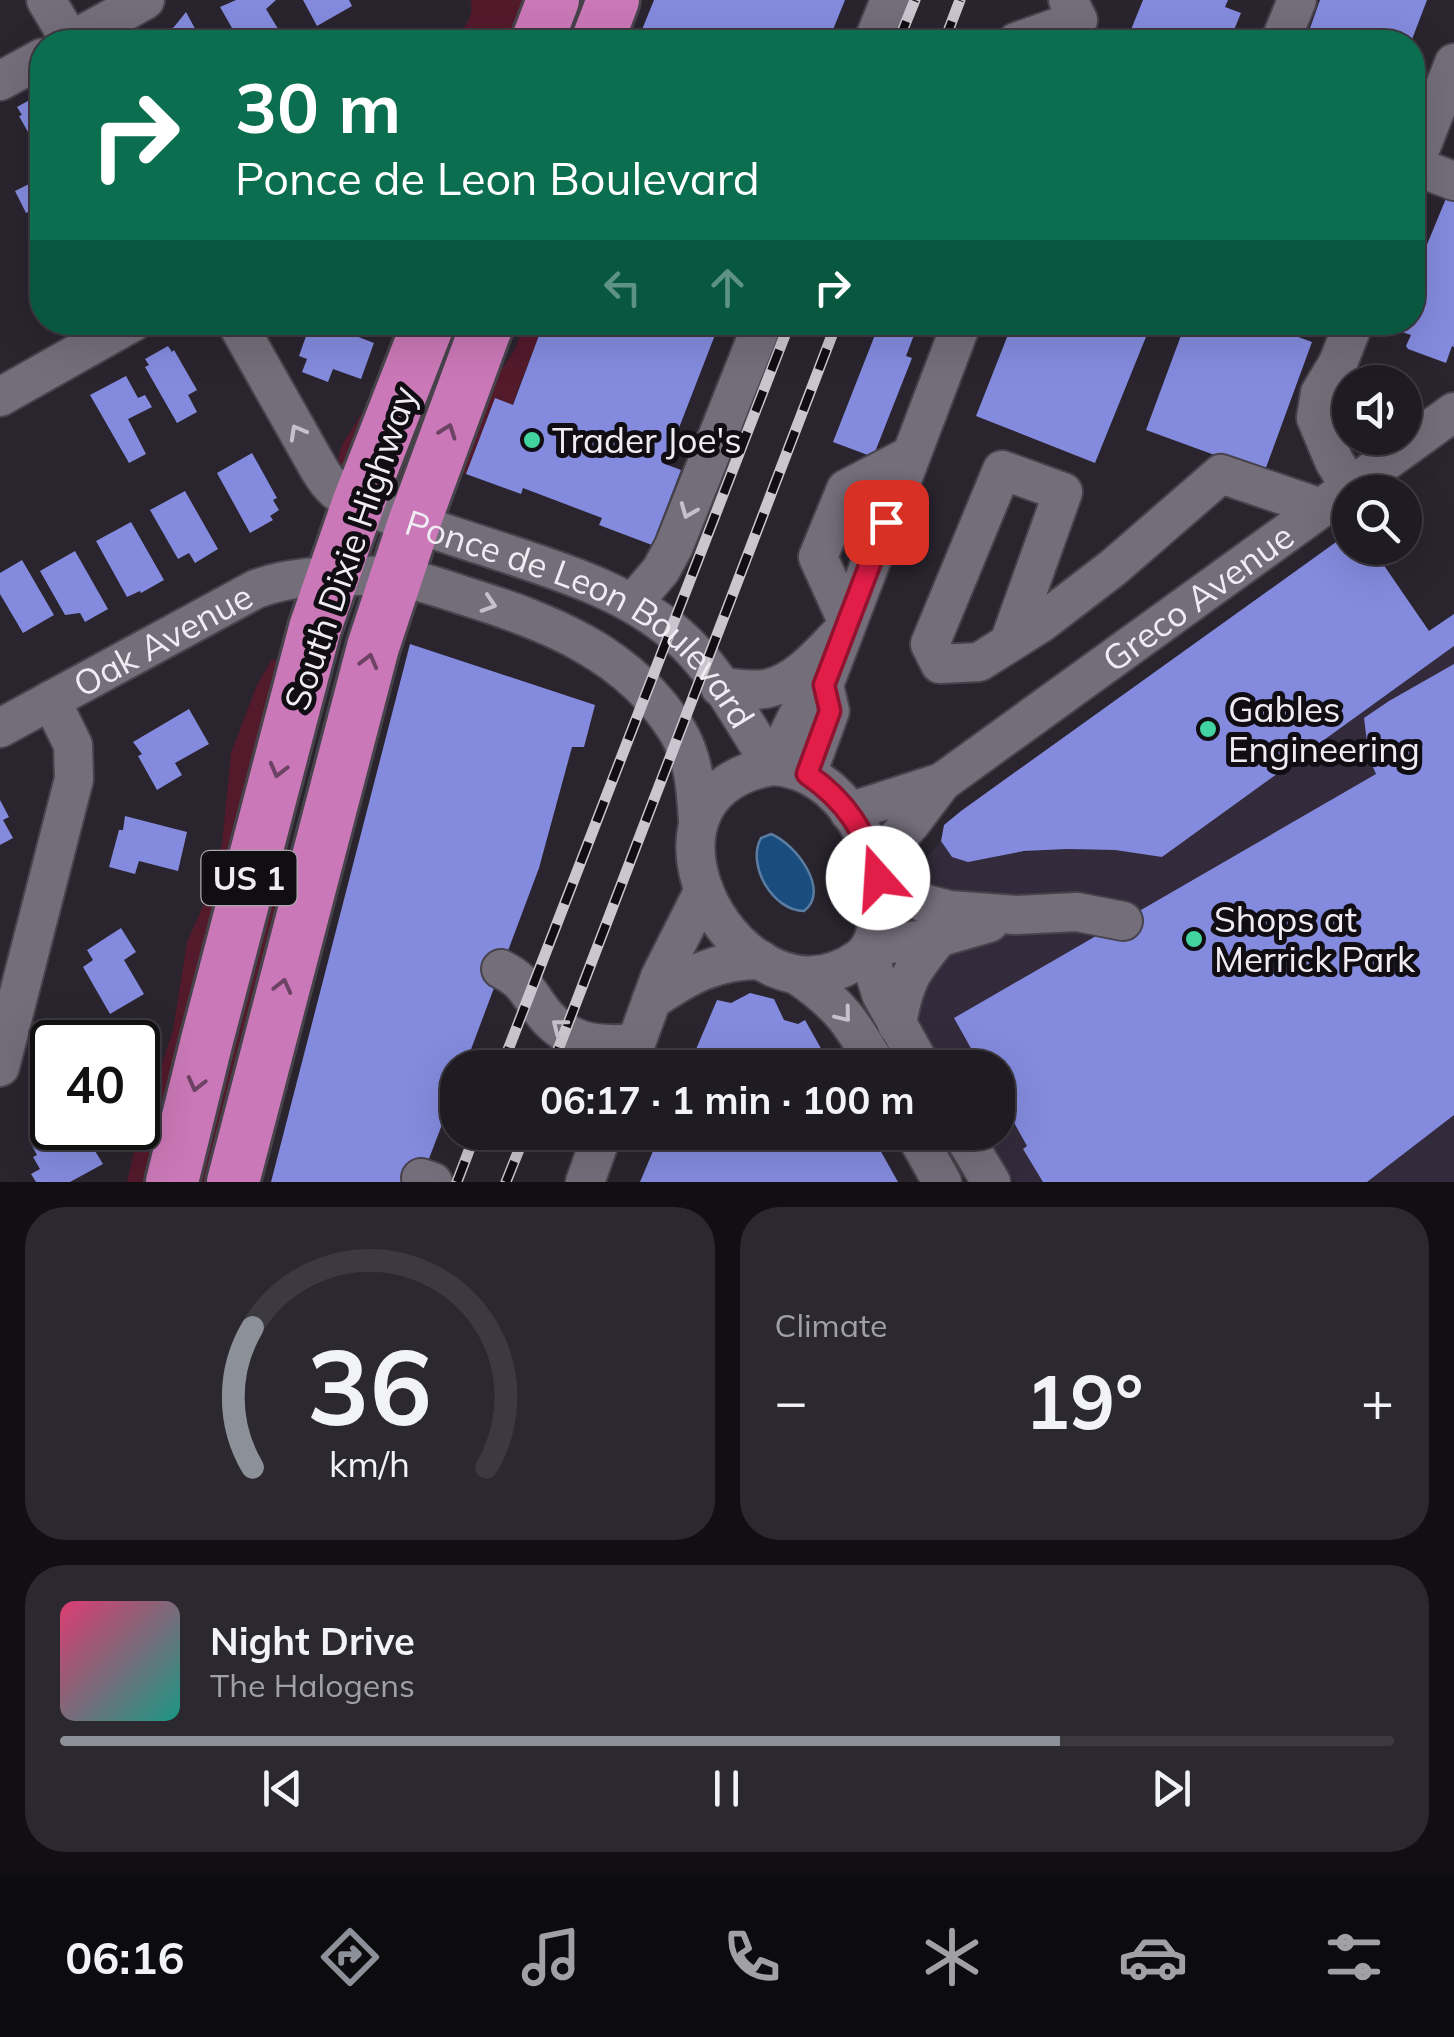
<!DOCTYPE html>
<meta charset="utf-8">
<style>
body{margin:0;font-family:Mulish,sans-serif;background:#2c282f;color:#f1f3f6;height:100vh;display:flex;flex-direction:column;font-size:38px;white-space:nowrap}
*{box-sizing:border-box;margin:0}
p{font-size:32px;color:#a1a1a5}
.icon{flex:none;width:55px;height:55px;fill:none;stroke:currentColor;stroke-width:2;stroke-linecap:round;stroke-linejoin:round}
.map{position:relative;height:1182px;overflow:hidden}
.sheet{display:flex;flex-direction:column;gap:25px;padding:25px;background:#110f13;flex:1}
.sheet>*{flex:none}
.top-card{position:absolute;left:30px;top:30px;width:1395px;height:305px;border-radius:40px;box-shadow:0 10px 40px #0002,0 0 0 2px #3c3940;background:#0b6e4f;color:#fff;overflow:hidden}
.fabs{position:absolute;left:1332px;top:365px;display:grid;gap:20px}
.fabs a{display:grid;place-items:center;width:90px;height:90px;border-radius:50%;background:#1f1b22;box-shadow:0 10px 40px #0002,0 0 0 2px #3c3940;font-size:50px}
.speed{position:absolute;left:30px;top:1020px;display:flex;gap:20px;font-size:50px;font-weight:700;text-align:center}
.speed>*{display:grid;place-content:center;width:130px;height:130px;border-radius:50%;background:#1f1b22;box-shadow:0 10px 40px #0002,0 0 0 2px #3c3940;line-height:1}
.speed .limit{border:5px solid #111;border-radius:15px;background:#fff;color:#111}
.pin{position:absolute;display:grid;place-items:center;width:85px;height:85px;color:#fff;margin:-42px;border-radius:20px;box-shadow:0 5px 15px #0006}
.me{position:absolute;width:110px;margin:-55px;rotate:341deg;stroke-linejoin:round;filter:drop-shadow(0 0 8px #0008)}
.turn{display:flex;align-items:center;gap:35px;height:210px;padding:0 40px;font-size:45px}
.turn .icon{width:130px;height:130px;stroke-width:2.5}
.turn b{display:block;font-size:70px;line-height:85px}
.lanes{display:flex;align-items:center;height:95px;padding:0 40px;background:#0003;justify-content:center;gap:50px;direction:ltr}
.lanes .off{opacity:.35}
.big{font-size:75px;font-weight:700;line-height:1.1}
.sheet .widget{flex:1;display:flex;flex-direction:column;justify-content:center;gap:15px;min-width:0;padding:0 35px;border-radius:40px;background:#2c282f}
.sheet .dial{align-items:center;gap:0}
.dial svg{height:260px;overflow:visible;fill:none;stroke:#3c3940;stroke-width:7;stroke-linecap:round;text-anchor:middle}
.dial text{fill:#f1f3f6;stroke:none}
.song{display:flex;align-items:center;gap:30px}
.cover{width:120px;height:120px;border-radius:15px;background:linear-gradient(135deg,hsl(340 70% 55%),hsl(170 70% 35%))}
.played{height:10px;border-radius:5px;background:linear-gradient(90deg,#8c9099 75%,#3c3940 75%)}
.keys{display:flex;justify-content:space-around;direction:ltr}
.heat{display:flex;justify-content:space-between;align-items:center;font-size:55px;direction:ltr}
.sheet .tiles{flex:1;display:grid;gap:25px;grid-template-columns:1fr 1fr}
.widget:last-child{grid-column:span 2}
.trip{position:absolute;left:440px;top:1050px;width:575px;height:100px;border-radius:40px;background:#1f1b22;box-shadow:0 10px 40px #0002,0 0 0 2px #3c3940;font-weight:700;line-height:100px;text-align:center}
.tabs{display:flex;height:160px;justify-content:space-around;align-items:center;background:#0c0b0e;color:#a1a1a5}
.tabs .icon{width:70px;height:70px}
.tabs .on{color:#8c9099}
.tabs b{font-size:45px;color:#f1f3f6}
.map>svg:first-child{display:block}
.built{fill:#332b3b}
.green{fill:#531a2c}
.water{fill:#194d7e;stroke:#5a7da1;stroke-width:2.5}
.building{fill:#848bde}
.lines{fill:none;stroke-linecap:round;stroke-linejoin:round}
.minor-casing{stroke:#47434b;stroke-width:42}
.highway-casing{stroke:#47434b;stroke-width:58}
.minor{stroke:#746e7b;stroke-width:38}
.highway{stroke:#ca78b7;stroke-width:52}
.rail-casing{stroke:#cac6cf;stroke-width:11}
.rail{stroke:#100e13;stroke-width:8;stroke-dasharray:22;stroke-linecap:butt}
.oneway{stroke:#6d4365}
.oneway2{stroke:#c5c0ca}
.route-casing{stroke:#92132f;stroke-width:25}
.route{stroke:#e11d48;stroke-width:18}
.poi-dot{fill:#42d4a0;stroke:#100e13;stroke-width:4}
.labels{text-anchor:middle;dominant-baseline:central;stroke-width:10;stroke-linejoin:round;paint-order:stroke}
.shield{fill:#100e13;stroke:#ada9b0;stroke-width:2.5}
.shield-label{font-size:32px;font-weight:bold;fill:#f0ecf4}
.poi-label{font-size:35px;fill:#f0ecf4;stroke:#100e13;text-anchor:start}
.street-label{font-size:35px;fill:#f0ecf4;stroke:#100e13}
</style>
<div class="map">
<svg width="1454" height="1182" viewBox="0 0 1454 1182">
<rect width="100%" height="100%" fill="#29242e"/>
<path class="built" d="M1454 646V1182H1015L985 1133 998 1132V1068L946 1067 926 1035 915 1009 940 895 912 873 941 841 952 857 1067 849 1115 850 1162 857Z"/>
<g class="green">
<path d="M471 0H532L516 42H453C463 27 474 21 471 0Z"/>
<path d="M398 323H406L350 472H334L343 443 367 405Z"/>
<path d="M525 323H544L512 405 495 399 466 474 455 469 479 403 515 349Z"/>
<path d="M272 659 283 663 147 1182H127L135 1147 173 1030 187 942 211 888 217 866 222 844 231 753 257 685Z"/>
<path d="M281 858 276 923 210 1182H194Z"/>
</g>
<path class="water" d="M771 834C796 844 831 891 804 911 773 911 746 865 761 838Z"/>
<g class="building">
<path d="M236 0H276L266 9 286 42H240L220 7Z"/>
<path d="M303 0H349L352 6 317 26Z"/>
<path d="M654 0H845L828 42H637Z"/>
<path d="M1143 0H1228L1225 7 1241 13 1229 42H1126Z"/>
<path d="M1320 0H1427L1411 42H1305Z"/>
<path d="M186 12 199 36 194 42H148L174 27Z"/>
<path d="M42 93V157L19 116 22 115 17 107Z"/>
<path d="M1454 179V347L1452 346 1446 363 1408 349 1406 346 1411 335 1399 331 1403 322H1412V281Z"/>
<path d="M29 184 41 206 26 213 15 191Z"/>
<path d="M311 322H320L374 343 361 379 333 369 328 382 302 372 307 359 299 356Z"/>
<path d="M348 322H384L380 335Z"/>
<path d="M544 322H720L665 464 681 470 652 545 599 525 602 518 523 488 521 494 466 474 495 398 513 405Z"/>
<path d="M880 322H919L906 356 912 358 873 457 833 442Z"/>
<path d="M1013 322H1152L1095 463 976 416Z"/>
<path d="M1186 322H1257L1312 342 1264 473 1146 430Z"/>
<path d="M168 346 172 352 174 350 197 390 188 395 197 412 177 423 145 367 149 365 145 359Z"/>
<path d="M126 376 138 398 145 395 152 407 128 419 146 454 129 463 90 395Z"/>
<path d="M252 453 277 498 273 500 279 510 270 516 273 520 250 533 217 473Z"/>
<path d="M185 491 218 549 195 563 189 553 178 559 150 510Z"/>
<path d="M131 522 164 580 141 593 140 591 127 597 96 541Z"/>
<path d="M1350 532V548H1372L1429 631 1454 614V646L1162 857 1115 850 1067 849 1024 851 968 862 952 857 941 841 944 825 961 811Z"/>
<path d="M75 551 108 609 85 622 80 613 65 615 40 571Z"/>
<path d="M22 560 54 615 23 633 0 594V573Z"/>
<path d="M410 644 595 705 584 747H572L539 868 464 1068H458V1083L420 1182H271Z"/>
<path d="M1454 664V1115L1367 1182H1043L1023 1149 1027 1146 998 1094V1068H982L954 1018 1376 774 1369 758 1364 718 1389 701Z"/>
<path d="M189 709 209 744 175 763 182 775 157 790 138 756 142 754 133 742Z"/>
<path d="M0 800 9 817 3 820 13 838 0 845Z"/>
<path d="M125 816 187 832 178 871 139 861 135 874 109 867 119 830H123Z"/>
<path d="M121 928 136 952 124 960 144 994 110 1014 83 967 93 960 87 950Z"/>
<path d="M750 993 774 999 784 1020 798 1024 805 1020 832 1068H688L717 1000 731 1003Z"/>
<path d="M70 1027 124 1041V1042H69Z"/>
<path d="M52 1121V1128L62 1129 75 1128 77 1131 81 1128 103 1164 70 1182H36L31 1174 40 1169 33 1157 37 1155 30 1142 35 1140 31 1133Z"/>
<path d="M661 1132H870L898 1182H640Z"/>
</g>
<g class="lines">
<g class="minor-casing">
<g id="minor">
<path d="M46 0 71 42"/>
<path d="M69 42 145 0"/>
<path d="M873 42 890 0"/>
<path d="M1016 42 1078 20 1068 0"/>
<path d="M1280 42 1297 0"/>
<path d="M0 81 42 58"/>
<path d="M1412 165 1454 181"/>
<path d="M1412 170 1454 63"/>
<path id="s1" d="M236 322 319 469C331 489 338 494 358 504 402 519 446 534 490 548 555 570 624 589 677 635 717 669 743 722 772 766"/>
<path d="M1338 363C1338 384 1339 401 1350 420"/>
<path d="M0 397 133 322"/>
<path d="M1350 487 1334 461 1316 418 1320 393 1338 363 1354 322"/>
<path d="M633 603 661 570 674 546 763 322"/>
<path d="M847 621 818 557 846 489 911 455"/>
<path d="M1009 643 1063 492 1002 470 930 644 940 664 979 662 1041 623 1114 567 1221 474 1321 508"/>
<path d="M720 687C736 688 753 692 769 688 797 682 819 655 839 635"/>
<path id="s2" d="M0 728 256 589C291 576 324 576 361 576 373 576 387 574 399 577 421 581 443 589 465 596 548 622 630 653 678 732 694 759 696 789 698 820"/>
<path d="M772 766C843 769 887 854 878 918 876 933 873 948 860 958 743 1042 607 795 772 766Z"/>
<path d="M778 766 787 737 801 709 824 685 962 322"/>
<path d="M807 774 830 711 824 685"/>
<path d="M849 812 942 782"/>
<path id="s3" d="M875 862 911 823 942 782 1454 412"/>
<path d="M878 878 926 904 949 910 1016 915 1077 912 1123 921"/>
<path d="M871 947 944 936 989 923"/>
<path d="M868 951 881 994 922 1068"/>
<path d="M501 969C523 980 526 989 539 1007 564 1043 595 1047 636 1043"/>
<path d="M797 975C841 1005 852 1023 878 1068"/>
<path d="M651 1001C688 975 716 960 761 960"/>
<path d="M897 1025C904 980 912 970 940 936"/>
<path d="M0 1067 74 779 73 745 51 700"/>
<path d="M627 1068 660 977 704 890"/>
<path d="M914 1132 942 1182"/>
<path d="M961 1132 991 1182"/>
<path d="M421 1178 433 1182"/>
<path d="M585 1182 603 1132"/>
</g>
</g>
<g class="highway-casing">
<g id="highway">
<path d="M537 42 553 0"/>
<path d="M597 42 613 0"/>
<path d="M172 1182 206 1044 315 628 358 504 429 322"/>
<path d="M233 1182 373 647 414 523 488 322"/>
</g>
</g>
<use href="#minor" class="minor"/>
<use href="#highway" class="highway"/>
<g class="rail-casing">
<g id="rail">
<path d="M898 42 915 0"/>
<path d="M944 42 960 0"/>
<path d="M501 1068 790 322"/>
<path d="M551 1068 837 322"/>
<path d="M457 1182 476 1132"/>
<path d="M506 1182 526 1132"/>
</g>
</g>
<use href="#rail" class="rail"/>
</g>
<defs><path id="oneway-chevron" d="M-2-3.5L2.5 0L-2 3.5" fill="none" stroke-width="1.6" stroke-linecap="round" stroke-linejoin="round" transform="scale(2.5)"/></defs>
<g class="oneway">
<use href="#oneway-chevron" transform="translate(448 431) rotate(-70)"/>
<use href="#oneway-chevron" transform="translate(369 661) rotate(-75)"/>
<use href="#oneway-chevron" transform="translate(278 770) rotate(105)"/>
<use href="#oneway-chevron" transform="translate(283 986) rotate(-76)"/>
<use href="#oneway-chevron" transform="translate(196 1084) rotate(104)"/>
</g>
<g class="oneway2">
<use href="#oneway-chevron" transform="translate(297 432) rotate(-119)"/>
<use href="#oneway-chevron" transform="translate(688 511) rotate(112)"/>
<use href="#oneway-chevron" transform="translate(489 604) rotate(18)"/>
<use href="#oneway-chevron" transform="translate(844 1015) rotate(51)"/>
<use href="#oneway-chevron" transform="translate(559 1026) rotate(-142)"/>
</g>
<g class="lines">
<g class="route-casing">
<path id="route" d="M878 878C868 833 845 800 807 774L830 711 824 685 886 522"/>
</g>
<use href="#route" class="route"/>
</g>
<g class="poi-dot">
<circle cx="532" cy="440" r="10"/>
<circle cx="1208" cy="729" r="10"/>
<circle cx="1194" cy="939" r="10"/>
</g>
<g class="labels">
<rect class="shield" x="201.5" y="851" width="95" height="54" rx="8"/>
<g class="shield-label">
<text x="249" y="878">US 1</text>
</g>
<g class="poi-label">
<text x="552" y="440">Trader Joe's</text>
<text x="1228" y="709">Gables<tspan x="1228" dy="40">Engineering</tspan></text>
<text x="1214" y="919">Shops at<tspan x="1214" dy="40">Merrick Park</tspan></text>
</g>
<g class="street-label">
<text transform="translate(350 548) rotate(-71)">South Dixie Highway</text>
<text stroke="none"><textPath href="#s3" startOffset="420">Greco Avenue</textPath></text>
<text stroke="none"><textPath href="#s1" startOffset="478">Ponce de Leon Boulevard</textPath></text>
<text stroke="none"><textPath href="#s2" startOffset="185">Oak Avenue</textPath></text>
</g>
</g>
</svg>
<div class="fabs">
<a><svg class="icon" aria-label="sound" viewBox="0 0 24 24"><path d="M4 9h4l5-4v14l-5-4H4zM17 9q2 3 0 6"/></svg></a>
<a><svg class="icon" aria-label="search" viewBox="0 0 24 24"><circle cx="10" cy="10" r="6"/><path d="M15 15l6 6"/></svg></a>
</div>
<div class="speed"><div class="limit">40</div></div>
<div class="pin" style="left:886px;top:522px;background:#d93025"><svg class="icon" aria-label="arrive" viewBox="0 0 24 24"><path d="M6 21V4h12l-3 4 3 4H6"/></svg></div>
<svg class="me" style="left:878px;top:878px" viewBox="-20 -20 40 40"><circle r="19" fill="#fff"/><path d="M0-13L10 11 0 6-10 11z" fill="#e11d48"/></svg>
<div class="trip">06:17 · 1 min · 100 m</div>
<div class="top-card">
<div class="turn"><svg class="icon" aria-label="right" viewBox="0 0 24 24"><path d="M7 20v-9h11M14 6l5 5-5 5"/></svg><div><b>30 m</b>Ponce de Leon Boulevard</div></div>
<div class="lanes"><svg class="icon off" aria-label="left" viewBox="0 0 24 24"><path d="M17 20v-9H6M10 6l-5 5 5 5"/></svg><svg class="icon off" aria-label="ahead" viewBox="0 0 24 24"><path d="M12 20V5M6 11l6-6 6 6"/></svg><svg class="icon" aria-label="right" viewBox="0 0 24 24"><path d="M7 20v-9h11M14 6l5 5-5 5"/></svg></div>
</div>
</div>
<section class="sheet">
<div class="tiles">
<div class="widget dial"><svg viewBox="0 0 100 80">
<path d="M14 69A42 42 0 1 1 86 69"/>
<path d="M14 69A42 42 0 0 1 14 26" stroke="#8c9099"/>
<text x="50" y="56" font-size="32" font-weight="700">36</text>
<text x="50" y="72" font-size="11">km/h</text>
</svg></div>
<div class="widget"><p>Climate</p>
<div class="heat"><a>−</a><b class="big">19°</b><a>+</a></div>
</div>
<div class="widget">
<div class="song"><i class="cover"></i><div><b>Night Drive</b><p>The Halogens</p></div></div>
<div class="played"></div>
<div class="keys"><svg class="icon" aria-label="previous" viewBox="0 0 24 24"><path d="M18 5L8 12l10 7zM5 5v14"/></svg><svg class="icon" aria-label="pause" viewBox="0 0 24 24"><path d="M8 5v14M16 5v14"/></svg><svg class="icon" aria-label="next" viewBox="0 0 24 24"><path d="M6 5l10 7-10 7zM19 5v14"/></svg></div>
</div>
</div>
</section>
<nav class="tabs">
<b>06:16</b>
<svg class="icon on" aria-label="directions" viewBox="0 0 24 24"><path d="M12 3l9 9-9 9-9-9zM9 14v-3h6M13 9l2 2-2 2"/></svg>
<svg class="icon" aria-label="music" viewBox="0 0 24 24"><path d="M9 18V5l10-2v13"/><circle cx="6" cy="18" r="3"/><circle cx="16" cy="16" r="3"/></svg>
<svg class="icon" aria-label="phone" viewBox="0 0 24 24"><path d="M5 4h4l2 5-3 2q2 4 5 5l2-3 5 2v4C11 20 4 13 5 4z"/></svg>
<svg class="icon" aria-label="climate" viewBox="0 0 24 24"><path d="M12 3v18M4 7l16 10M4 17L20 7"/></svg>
<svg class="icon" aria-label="car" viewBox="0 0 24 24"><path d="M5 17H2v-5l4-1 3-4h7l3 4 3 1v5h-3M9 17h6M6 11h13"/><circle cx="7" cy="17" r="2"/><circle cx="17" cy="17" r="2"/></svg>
<svg class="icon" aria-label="filters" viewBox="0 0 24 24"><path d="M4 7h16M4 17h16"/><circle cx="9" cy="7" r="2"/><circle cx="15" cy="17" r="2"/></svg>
</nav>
